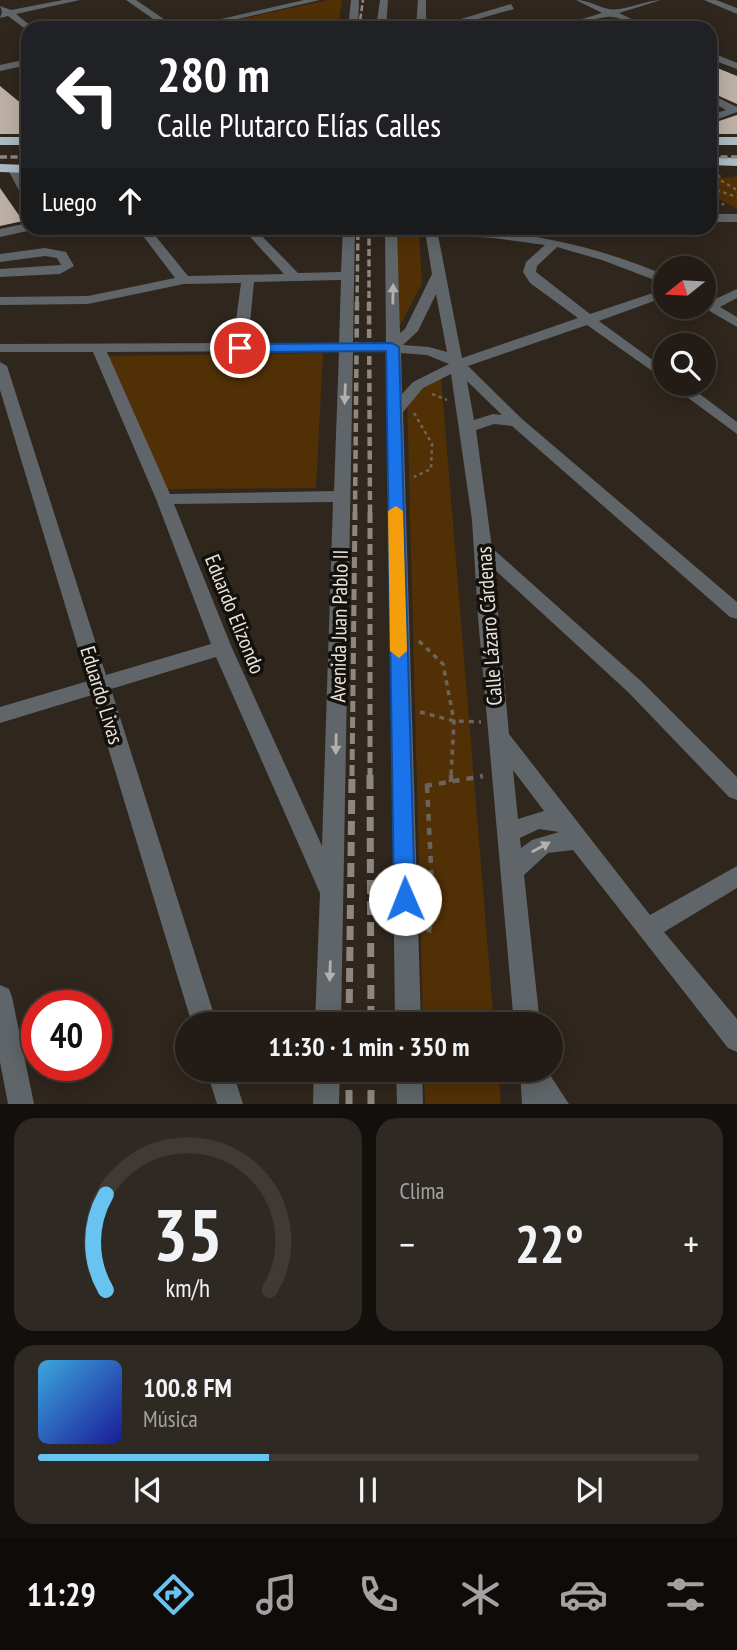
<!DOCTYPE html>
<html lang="es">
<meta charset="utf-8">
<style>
body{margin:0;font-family:"PT Sans Narrow",sans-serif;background:#2f2923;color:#f1f3f6;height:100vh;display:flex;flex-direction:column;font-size:26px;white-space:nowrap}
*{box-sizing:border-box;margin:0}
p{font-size:23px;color:#a3a1a1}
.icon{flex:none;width:38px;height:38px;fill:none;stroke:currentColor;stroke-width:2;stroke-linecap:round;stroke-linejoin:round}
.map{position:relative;height:1104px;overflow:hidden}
.panel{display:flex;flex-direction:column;gap:14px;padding:14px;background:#130f0c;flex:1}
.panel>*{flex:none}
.top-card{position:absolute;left:21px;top:21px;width:696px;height:214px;border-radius:21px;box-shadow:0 4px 18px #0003,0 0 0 2px #403a35;background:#202124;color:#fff;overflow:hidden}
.needle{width:46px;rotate:252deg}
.controls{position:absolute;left:653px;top:256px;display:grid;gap:14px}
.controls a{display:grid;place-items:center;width:63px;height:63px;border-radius:50%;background:#231c16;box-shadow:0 4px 18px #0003,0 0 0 2px #403a35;font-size:35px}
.speed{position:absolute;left:21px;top:990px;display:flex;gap:14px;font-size:35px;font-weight:700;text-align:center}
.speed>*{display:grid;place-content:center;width:91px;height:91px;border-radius:50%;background:#231c16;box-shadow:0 4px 18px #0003,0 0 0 2px #403a35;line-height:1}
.speed .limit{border:10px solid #d22;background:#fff;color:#111}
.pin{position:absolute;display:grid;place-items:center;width:60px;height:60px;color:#fff;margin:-30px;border:4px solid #fff;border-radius:50%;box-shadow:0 2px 7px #0007}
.me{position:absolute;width:77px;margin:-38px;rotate:359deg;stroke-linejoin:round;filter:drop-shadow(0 0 5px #0008)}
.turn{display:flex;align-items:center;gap:24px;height:147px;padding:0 21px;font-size:32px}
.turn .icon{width:91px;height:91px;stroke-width:2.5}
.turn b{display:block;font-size:49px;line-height:60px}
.then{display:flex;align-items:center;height:66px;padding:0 21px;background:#0003;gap:14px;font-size:26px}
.big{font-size:52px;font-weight:700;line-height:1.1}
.panel .widget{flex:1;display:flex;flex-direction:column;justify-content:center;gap:10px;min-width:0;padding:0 24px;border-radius:21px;background:#2f2923}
.panel .dial{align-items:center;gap:0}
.dial svg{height:182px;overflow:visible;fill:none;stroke:#403a35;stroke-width:7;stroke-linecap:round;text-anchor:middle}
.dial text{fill:#f1f3f6;stroke:none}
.song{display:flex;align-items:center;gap:21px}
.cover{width:84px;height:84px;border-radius:10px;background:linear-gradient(135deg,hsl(200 70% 55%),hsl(240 70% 35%))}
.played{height:7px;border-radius:4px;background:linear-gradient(90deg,#69c3f1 35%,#403a35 35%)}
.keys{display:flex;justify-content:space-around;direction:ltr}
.heat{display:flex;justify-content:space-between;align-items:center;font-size:38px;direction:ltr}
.panel .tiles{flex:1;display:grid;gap:14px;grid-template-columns:1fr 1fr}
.widget:last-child{grid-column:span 2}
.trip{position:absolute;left:175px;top:1012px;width:388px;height:70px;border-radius:35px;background:#231c16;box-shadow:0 4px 18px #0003,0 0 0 2px #403a35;font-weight:700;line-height:70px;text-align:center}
.menu{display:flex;height:112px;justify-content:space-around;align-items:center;background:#0e0b09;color:#a3a1a1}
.menu .icon{width:49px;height:49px}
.menu .on{color:#69c3f1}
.menu b{font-size:32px;color:#f1f3f6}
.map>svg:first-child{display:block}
.green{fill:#513006}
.building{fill:#bcb0a5}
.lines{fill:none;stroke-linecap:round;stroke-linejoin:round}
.path-far2{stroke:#6c645c;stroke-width:2.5;stroke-dasharray:3.5 3.5;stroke-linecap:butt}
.path-far1{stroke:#6c645c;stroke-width:3.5;stroke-dasharray:5 5;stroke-linecap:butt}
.path{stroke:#6c645c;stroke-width:4.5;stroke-dasharray:7 7;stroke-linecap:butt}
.minor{fill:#5f6568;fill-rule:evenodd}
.highway{fill:#aab9c2;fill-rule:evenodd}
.rail-far4{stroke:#8e877f;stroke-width:2.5;stroke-dasharray:6 2.5;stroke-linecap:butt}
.rail-far3{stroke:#8e877f;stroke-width:3.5;stroke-dasharray:7 3.5;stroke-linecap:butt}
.rail-far2{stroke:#8e877f;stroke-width:4.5;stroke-dasharray:9 4.5;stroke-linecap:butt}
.rail-far1{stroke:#8e877f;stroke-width:5;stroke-dasharray:11 5;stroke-linecap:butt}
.rail{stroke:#8e877f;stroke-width:7;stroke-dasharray:14 7;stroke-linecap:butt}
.oneway{fill:#b2b1ae}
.route{fill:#1a73e8;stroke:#114b97;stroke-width:2}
.slow{fill:#f59e0b}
.labels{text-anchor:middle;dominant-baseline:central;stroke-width:7;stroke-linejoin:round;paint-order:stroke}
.street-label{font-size:21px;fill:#e9e3dd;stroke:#14100c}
</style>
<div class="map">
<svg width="737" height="1104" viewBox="0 0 737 1104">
<rect width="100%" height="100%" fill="#2f261d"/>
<g class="green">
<path d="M328 0H342L338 28H251L237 20Z"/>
<path d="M737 177V209L710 194 711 178Z"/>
<path d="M393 228H403L404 234 419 236 422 284 399 327Z"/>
<path d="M323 353 316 488 166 489 104 356Z"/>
<path d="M441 377 494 1024H423L407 394Z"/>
<path d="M424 1069H498L501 1104H425Z"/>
</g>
<g class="building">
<path d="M710 65 737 76V104L710 92Z"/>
<path d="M0 86 28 109V134H0Z"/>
<path d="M737 115V134H710V124Z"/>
<path d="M0 188 23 221 0 226Z"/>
</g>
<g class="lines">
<g class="path-far2">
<path d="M710 177 724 176"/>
<path d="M715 177 737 190"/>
<path d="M710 188 737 197"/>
<path d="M710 196 724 205"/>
<path d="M432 394 447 400"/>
<path d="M414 413 432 444 431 469 414 477"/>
</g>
<g class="path-far1">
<path d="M419 641 443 664 454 721 451 776"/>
<path d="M420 712 454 721 481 722"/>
</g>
<g class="path">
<path d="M451 782V775"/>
<path d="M425 786 483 776"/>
<path d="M427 786 433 907 428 937"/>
</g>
<g class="minor">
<path d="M63 0H80L16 14 31 26 33 28H28V31L8 16 0 18 2 12 0 6 11 10Z"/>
<path d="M126 0H136L177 28H166Z"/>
<path d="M304 0H320L199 28H182Z"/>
<path d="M351 0H359L358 28H348Z"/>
<path d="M380 0H388L386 28H376Z"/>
<path d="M418 0H426V28H416Z"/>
<path d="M576 0C589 0 597 7 609 9 622 12 646 0 661 0L619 13 650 28C635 28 620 15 607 17 588 19 572 28 552 28L602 13Z"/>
<path d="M704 0H716L737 8V14Z"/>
<path d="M511 4 514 9 446 28H431Z"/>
<path d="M710 52 737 63V69L710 59Z"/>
<path d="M28 59V65L0 71V65Z"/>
<path d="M710 94 737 107V112L710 122V115L726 110 710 101Z"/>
<path d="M13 165 17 166 28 185V200L22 196 7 168Z"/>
<rect x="710" y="214" width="27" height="8"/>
<path d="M28 223V228H34L32 230 0 237V229Z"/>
<path d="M137 228H149L188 276 284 274 242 228H254L298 273 341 272 343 228H355L353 343 386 344 385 228H397L400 333 405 329 432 274 425 231 430 228C513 228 589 243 665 275V284L602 260 557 247 537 266 536 272 590 314 665 289V297L599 321 665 369V380L587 325 468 366 522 419 737 602V619L730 617 512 426 494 424 476 430 492 548 642 682 737 777V800L729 797 628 692 494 569 509 734 650 915 737 866V888L664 932 737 1019V1052L728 1048 573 850 548 853 524 875 540 1024H514L478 617 472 520 451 374 423 388 403 412 421 1024H395L387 352 353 351 341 1024H315L320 893 216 657 111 689 217 1024H192L92 695 0 723V707L88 681 0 390V362L7 366 106 675 211 644 156 499 93 352H0V344L233 343 241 283 184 284 88 304 0 305V297L88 296 175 278ZM438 235 494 238 545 245 526 262 523 272 530 283 578 318 462 358ZM341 280 339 343H248L254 282ZM436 294 447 352 429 347 403 345 418 331ZM339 351 334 491 170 494 107 352ZM401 353 427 355 449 364 413 382 402 394ZM467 381 502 415 493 414 474 420ZM333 502 322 846 232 648 174 504ZM513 770 544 811 518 819ZM539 829 559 832 532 840 521 848 520 838Z"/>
<path d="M45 248 66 252 74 266 60 274 0 277V269L61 265 57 258 45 256 0 262V254Z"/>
<path d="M737 289V298L720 307 737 317V327L701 306 704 298 711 301Z"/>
<path d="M668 383H685L737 422V434Z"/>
<path d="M0 985 9 989 12 997 34 1104H8L0 1062Z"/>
<path d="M206 1069H232L243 1104H217Z"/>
<path d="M314 1069H340L339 1104H313Z"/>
<path d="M396 1069H422L423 1104H397Z"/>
<path d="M520 1069H546L569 1104H522Z"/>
</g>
<g class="highway">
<rect x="0" y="137" width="28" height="8"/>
<rect x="710" y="137" width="27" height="8"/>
<path d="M710 157 737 158V166L710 165Z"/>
<path d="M0 164 28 165V173L0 172Z"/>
<path d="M410 228H438V231L431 235Z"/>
</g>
<path class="rail-far4" d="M359 28 363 0"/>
<g class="rail-far3">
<path d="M0 157H28"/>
<path d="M710 157H737"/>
<path d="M369 228V303"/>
<path d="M357 303 358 228"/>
</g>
<g class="rail-far2">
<path d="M369 302 370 513"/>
<path d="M355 513 357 302"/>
</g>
<g class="rail-far1">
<path d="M370 512V776"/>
<path d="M352 776 355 512"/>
</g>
<g class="rail">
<path d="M370 775 371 1024"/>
<path d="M349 1024 352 775"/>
<path d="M349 1069V1104"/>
<path d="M371 1069V1104"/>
</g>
</g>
<defs><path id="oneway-solid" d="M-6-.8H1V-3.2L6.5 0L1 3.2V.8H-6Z" transform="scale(1.75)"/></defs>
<g class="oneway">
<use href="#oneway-solid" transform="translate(393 294) rotate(-89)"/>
<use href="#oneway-solid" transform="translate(345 394) rotate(92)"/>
<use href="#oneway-solid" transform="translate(336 744) rotate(91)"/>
<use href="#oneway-solid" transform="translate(541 847) rotate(-28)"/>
<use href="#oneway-solid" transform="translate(330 971) rotate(92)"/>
</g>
<path class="route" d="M392 343 399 347 415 899 412 905 405 908 397 905 394 899 386 351 240 352 234 348 240 344Z"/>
<path class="slow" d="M396 506 403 511 407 651 399 658 390 651 388 511Z"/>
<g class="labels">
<g class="street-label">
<text transform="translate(235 614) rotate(68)">Eduardo Elizondo</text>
<text transform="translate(339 626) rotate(-89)">Avenida Juan Pablo II</text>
<text transform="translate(489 626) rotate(-94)">Calle Lázaro Cárdenas</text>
<text transform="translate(102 695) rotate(73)">Eduardo Livas</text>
</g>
</g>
</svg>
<div class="controls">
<a><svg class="needle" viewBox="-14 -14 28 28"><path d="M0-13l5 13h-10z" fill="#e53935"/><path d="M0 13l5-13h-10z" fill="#a3a1a1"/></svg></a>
<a><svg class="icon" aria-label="search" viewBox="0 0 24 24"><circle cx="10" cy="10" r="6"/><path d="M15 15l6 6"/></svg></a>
</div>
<div class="speed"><div class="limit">40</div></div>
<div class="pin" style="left:240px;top:348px;background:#d93025"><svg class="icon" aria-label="arrive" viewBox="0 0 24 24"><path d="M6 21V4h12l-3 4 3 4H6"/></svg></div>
<svg class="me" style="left:405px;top:899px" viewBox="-20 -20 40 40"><circle r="19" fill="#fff"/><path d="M0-13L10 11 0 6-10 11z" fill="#1a73e8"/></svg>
<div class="trip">11:30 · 1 min · 350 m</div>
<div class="top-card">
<div class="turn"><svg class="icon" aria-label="left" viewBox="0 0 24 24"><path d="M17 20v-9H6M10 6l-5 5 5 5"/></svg><div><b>280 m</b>Calle Plutarco Elías Calles</div></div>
<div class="then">Luego<svg class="icon" aria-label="ahead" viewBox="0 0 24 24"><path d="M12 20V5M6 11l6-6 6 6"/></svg></div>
</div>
</div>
<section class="panel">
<div class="tiles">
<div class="widget dial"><svg viewBox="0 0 100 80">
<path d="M14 69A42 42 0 1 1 86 69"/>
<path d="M14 69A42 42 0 0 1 14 27" stroke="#69c3f1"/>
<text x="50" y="56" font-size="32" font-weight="700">35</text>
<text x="50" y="72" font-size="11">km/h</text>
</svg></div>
<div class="widget"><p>Clima</p>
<div class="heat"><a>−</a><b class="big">22°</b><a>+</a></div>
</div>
<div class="widget">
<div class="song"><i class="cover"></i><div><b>100.8 FM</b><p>Música</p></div></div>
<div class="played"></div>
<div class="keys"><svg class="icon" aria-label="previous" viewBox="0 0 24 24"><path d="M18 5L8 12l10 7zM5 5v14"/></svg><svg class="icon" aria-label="pause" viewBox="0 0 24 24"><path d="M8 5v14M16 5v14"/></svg><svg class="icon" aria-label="next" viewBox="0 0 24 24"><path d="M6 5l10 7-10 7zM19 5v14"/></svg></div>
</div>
</div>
</section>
<nav class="menu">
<b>11:29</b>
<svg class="icon on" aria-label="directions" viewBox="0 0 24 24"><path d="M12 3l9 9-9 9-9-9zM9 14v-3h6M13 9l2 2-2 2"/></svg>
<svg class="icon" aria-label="music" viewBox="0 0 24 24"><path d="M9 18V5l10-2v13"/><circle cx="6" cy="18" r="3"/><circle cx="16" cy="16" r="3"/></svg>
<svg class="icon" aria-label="phone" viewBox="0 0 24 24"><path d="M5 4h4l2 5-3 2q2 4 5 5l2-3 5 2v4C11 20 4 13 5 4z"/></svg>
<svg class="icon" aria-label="climate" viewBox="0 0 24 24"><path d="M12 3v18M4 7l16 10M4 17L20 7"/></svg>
<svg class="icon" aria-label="car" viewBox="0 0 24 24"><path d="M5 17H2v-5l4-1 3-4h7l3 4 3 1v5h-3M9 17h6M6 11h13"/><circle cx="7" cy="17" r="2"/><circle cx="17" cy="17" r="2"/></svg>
<svg class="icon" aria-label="filters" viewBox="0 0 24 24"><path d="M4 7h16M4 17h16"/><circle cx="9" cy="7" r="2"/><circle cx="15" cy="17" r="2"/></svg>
</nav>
